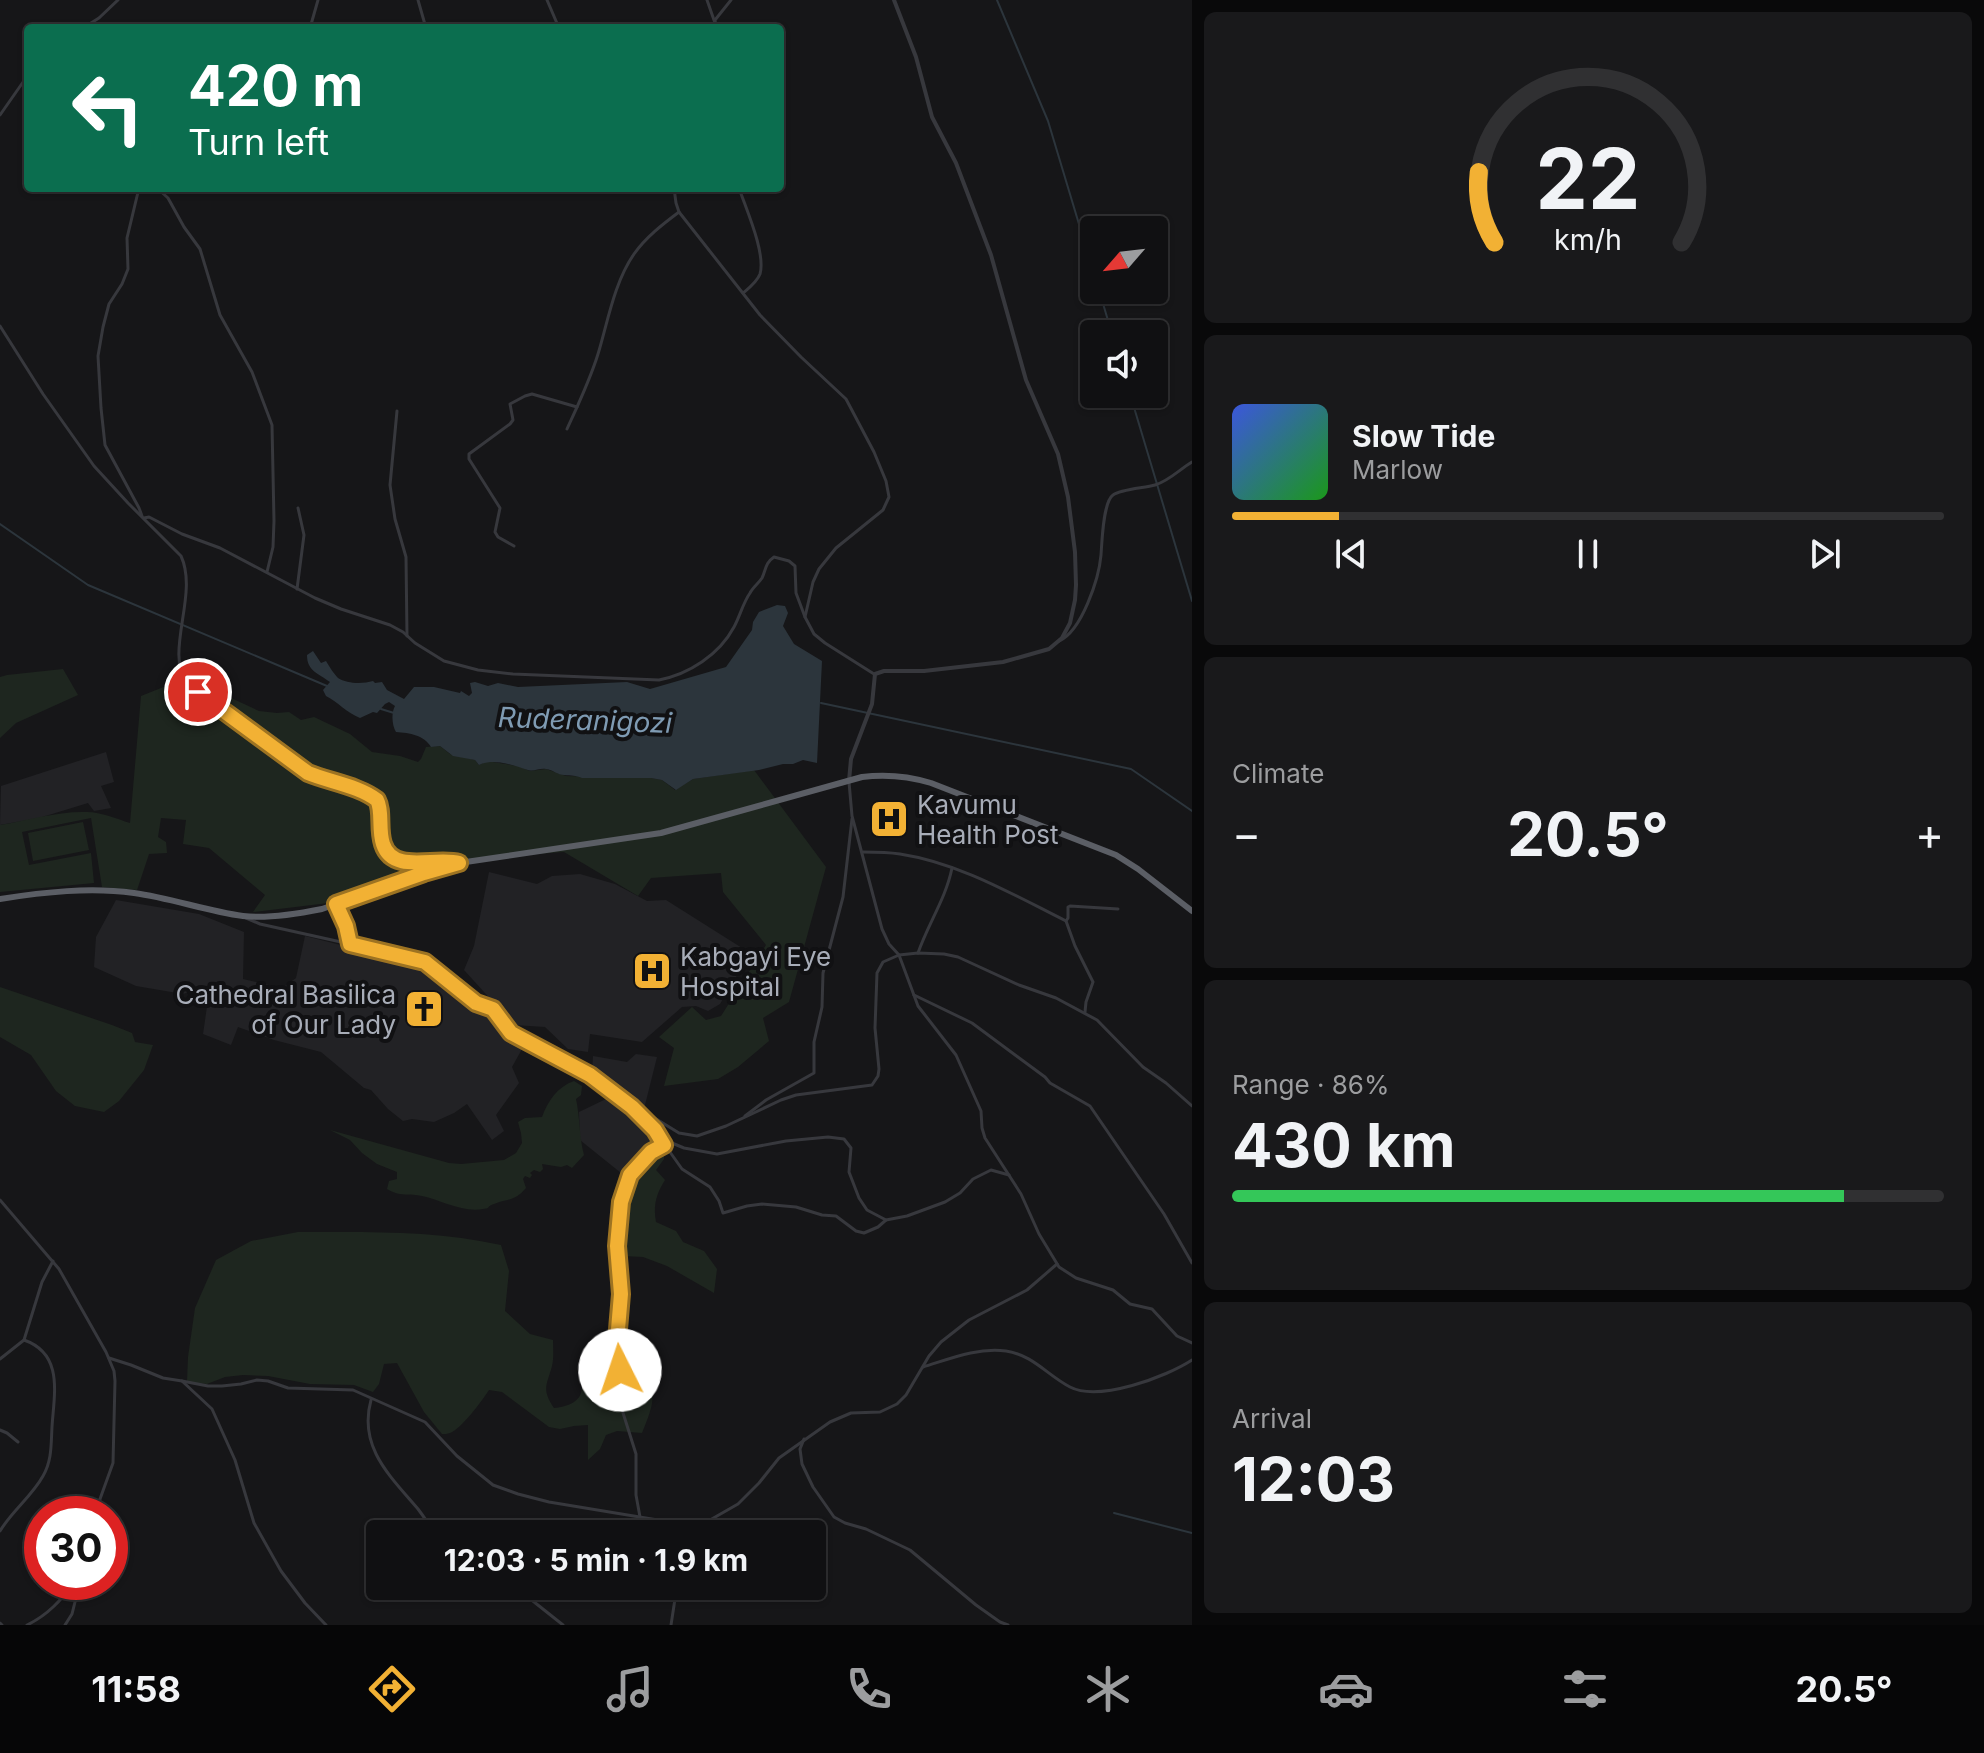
<!DOCTYPE html>
<meta charset="utf-8">
<style>
body{margin:0;font-family:Inter,sans-serif;background:#19191b;color:#f1f3f6;height:100vh;display:flex;flex-direction:column;font-size:30px;white-space:nowrap}
*{box-sizing:border-box;margin:0}
p{font-size:26px;color:#9c9d9f}
.icon{flex:none;width:44px;height:44px;fill:none;stroke:currentColor;stroke-width:2;stroke-linecap:round;stroke-linejoin:round}
.map{position:relative;flex:1;overflow:hidden}
.sheet{display:flex;flex-direction:column;gap:12px;padding:12px;background:#09090a;width:792px}
.sheet>*{flex:none}
.hud{position:absolute;left:24px;top:24px;width:760px;height:168px;border-radius:8px;box-shadow:0 2px 6px #0004,0 0 0 2px #303032;background:#0b6e4f;color:#fff;overflow:hidden}
.needle{width:52px;rotate:242deg}
.controls{position:absolute;left:1080px;top:216px;display:grid;gap:16px}
.controls a{display:grid;place-items:center;width:88px;height:88px;border-radius:8px;background:#101012;box-shadow:0 2px 6px #0004,0 0 0 2px #303032;font-size:40px}
.speed{position:absolute;left:24px;top:1496px;display:flex;gap:16px;font-size:40px;font-weight:700;text-align:center}
.speed>*{display:grid;place-content:center;width:104px;height:104px;border-radius:50%;background:#101012;box-shadow:0 2px 6px #0004,0 0 0 2px #303032;line-height:1}
.speed .limit{border:12px solid #d22;background:#fff;color:#111}
.pin{position:absolute;display:grid;place-items:center;width:68px;height:68px;color:#fff;margin:-34px;border:4px solid #fff;border-radius:50%;box-shadow:0 2px 8px #0007}
.me{position:absolute;width:88px;margin:-44px;rotate:356deg;stroke-linejoin:round;filter:drop-shadow(0 0 6px #0008)}
.turn{display:flex;align-items:center;gap:28px;height:168px;padding:0 32px;font-size:36px}
.turn .icon{width:104px;height:104px;stroke-width:2.5}
.turn b{display:block;font-size:56px;line-height:68px}
.big{font-size:60px;font-weight:700;line-height:1.1}
.sheet .widget{flex:1;display:flex;flex-direction:column;justify-content:center;gap:12px;min-width:0;padding:0 28px;border-radius:12px;background:#19191b}
.sheet .dial{align-items:center;gap:0}
.dial svg{height:208px;overflow:visible;fill:none;stroke:#303032;stroke-width:7;stroke-linecap:round;text-anchor:middle}
.dial text{fill:#f1f3f6;stroke:none}
.song{display:flex;align-items:center;gap:24px}
.cover{width:96px;height:96px;border-radius:12px;background:linear-gradient(135deg,hsl(230 70% 55%),hsl(120 70% 35%))}
.played{height:8px;border-radius:4px;background:linear-gradient(90deg,#f2b134 15%,#303032 15%)}
.keys{display:flex;justify-content:space-around;direction:ltr}
.heat{display:flex;justify-content:space-between;align-items:center;font-size:44px;direction:ltr}
.charge{height:12px;border-radius:6px;background:linear-gradient(90deg,#34c759 86%,#303032 0)}
.trip{position:absolute;left:366px;top:1520px;width:460px;height:80px;border-radius:8px;background:#101012;box-shadow:0 2px 6px #0004,0 0 0 2px #303032;font-weight:700;line-height:80px;text-align:center}
.menu{display:flex;height:128px;justify-content:space-around;align-items:center;background:#060607;color:#9c9d9f}
.menu .icon{width:56px;height:56px}
.menu .active{color:#f2b134}
.menu b{font-size:36px;color:#f1f3f6}
main{display:flex;flex:1;min-height:0}
.map>svg:first-child{display:block}
.built{fill:#222225}
.green{fill:#1e261f}
.water{fill:#2c353c}
.lines{fill:none;stroke-linecap:round;stroke-linejoin:round}
.stream{stroke:#2c353c;stroke-width:2}
.minor{stroke:#37383d;stroke-width:3}
.tertiary{stroke:#37383d;stroke-width:4}
.trunk{stroke:#5b5e65;stroke-width:6}
.route-casing{stroke:#9d7322;stroke-width:20}
.route{stroke:#f2b134;stroke-width:14}
.labels{text-anchor:middle;dominant-baseline:central;stroke-width:8;stroke-linejoin:round;paint-order:stroke}
.poi-label{font-size:26px;fill:#a8adb8;stroke:#111113;text-anchor:start}
.water-label{font-size:28px;font-style:italic;fill:#7f9bb3;stroke:#111113}
</style>
<main>
<div class="map">
<svg width="1192" height="1625" viewBox="0 0 1192 1625">
<rect width="100%" height="100%" fill="#161618"/>
<g class="built">
<path d="M106 752 114 782 101 786 111 808 94 811 88 803 39 818 0 825 1 786Z"/>
<path d="M489 872 537 884 552 876 580 874 615 884 647 901 666 900 750 953 720 1004 708 1011 696 1006 682 1007 642 1042 590 1034 588 1052 568 1049 545 1027 514 1025 464 970 474 946Z"/>
<path d="M116 900 199 914 244 932 243 979 273 986H285L296 978 305 936 412 963 437 975 515 1038 522 1049 512 1067 519 1083 496 1115 504 1131 492 1140 467 1104 454 1113 434 1122 412 1119 403 1121 388 1109 371 1090 364 1088 321 1052 274 1040 238 1027 231 1045 203 1034 209 993 203 987 183 994 136 986 94 967 96 937Z"/>
<path d="M636 1054 657 1057 644 1109 592 1072 593 1056 627 1062Z"/>
<path d="M606 1099 627 1104 658 1141 626 1177 580 1140 579 1112Z"/>
</g>
<g class="green">
<path d="M63 669 78 695 16 723 0 738V677L7 675Z"/>
<path d="M181 680 216 691 259 711 277 713 289 712 301 720 314 717 350 734 372 752 400 756 418 762 421 759 426 747 440 746 450 754 475 760 479 765 487 761 493 762 518 766 530 771 546 769 566 776 651 778 662 780 675 790 693 779 754 770 826 867 789 1002 763 1018 769 1041 738 1067 718 1079 664 1086 674 1048 659 1037 692 1007 706 1020 721 1016 766 945 723 892 721 873 651 878 638 896 564 852 460 860 381 882 345 901 253 912 265 895 209 848 183 844 186 820 161 818 158 837 166 842 167 853 149 854 137 890 102 887 91 818 22 832 29 865 91 853 94 883 0 892V825C29 820 58 811 87 812 101 812 117 819 130 823L141 696Z"/>
<path d="M83 822 89 850 33 861 28 833Z"/>
<path d="M0 987 112 1025 132 1033 135 1042 153 1045 144 1070 119 1101 104 1112 75 1106 56 1091 31 1055 0 1037Z"/>
<path d="M574 1081 582 1086 581 1095 576 1099C580 1117 579 1136 584 1155L572 1168 567 1165 561 1167 542 1164 543 1169 540 1172 534 1170 530 1173 532 1175 530 1178 525 1176 523 1179 526 1188C514 1202 508 1198 494 1204 485 1207 492 1208 483 1209 463 1213 441 1200 422 1196 406 1192 402 1198 387 1189L389 1181 397 1179V1172L377 1164 362 1153 350 1140 330 1130 449 1163 461 1164 504 1160 516 1153 522 1143 521 1133 518 1122 525 1118 542 1117C548 1101 557 1087 574 1081Z"/>
<path d="M658 1141 664 1146V1159L656 1170 665 1180C656 1194 653 1206 656 1222L676 1231 683 1242 704 1251 717 1269 714 1293 667 1266 643 1257 623 1256C621 1241 617 1226 616 1211 613 1182 641 1161 658 1141Z"/>
<path d="M298 1232C366 1232 435 1230 501 1245L509 1271 505 1311 530 1334 553 1340C553 1348 554 1358 552 1366 547 1385 541 1389 554 1408 612 1402 553 1354 606 1349L613 1355 619 1383 623 1382 629 1371 639 1365C659 1392 654 1403 642 1433L617 1431 606 1435 600 1449 588 1460V1425L574 1426 560 1429 549 1427 502 1392 489 1390C482 1401 461 1429 450 1433 447 1434 445 1434 442 1434L424 1412 397 1363 384 1364 379 1384 373 1392 354 1385 310 1384 268 1376 243 1375 225 1377 207 1384 187 1382 188 1357 195 1308 216 1260 251 1241Z"/>
</g>
<path class="water" d="M777 605 785 606 788 613 783 626 794 644 822 661 817 763 803 760 793 764H783L759 770 693 779 676 790 662 780 651 778H582C575 775 572 776 564 775 558 775 553 770 546 769 539 768 534 772 528 770 512 765 494 758 479 765L475 760 453 756 440 746 431 747C424 735 410 733 396 732 392 726 391 713 395 706L389 702 385 704 377 713 373 712 360 718C347 713 338 702 326 696L323 690 330 682C318 673 307 671 307 655L313 651 321 663 326 661C329 666 334 674 338 678 347 684 363 684 373 681L375 683 382 682 387 690 404 699 414 687H434L460 693 461 691 469 696 472 693 470 683 475 682 488 686 498 683 518 687 627 682 650 689 726 667 752 630 753 622 759 612Z"/>
<g class="lines">
<g class="stream">
<path d="M997 0 1048 121 1094 274"/>
<path d="M1099 290 1112 334"/>
<path d="M1130 394 1192 601"/>
<path d="M0 524 88 585 327 686"/>
<path d="M821 703 1131 769 1192 811"/>
<path d="M381 709 394 713"/>
<path d="M1114 1513 1192 1533"/>
</g>
<g class="minor">
<path d="M418 0 426 28"/>
<path d="M547 0 559 28"/>
<path d="M707 0 715 23"/>
<path d="M83 28 99 18 118 0"/>
<path d="M310 28 318 0"/>
<path d="M716 28 715 20 731 0"/>
<path d="M0 115 28 75"/>
<path d="M139 188 127 238 128 269 122 284 109 304 103 327 98 356 101 408 105 445 139 508 142 516"/>
<path d="M157 188 168 198 184 227 200 249 220 315 252 372 272 425 274 521 273 547 267 572"/>
<path d="M674 188 676 203 679 212 760 315 801 357 846 399 874 452 886 481 889 497 883 510 836 548 819 569 813 582 805 617 814 634 825 643 874 674"/>
<path d="M739 188C746 209 766 253 760 274 757 282 749 288 743 293"/>
<path d="M0 326 43 394 94 466 128 503 181 556C199 595 164 651 187 685L308 773C330 782 359 786 377 800 382 809 378 821 380 832 387 876 425 858 455 862"/>
<path d="M397 411 390 485 395 519 406 557 407 636"/>
<path d="M567 429C578 405 590 380 598 354 608 321 614 283 634 254 646 237 663 224 679 212"/>
<path d="M144 518 149 517 182 534 220 548 315 598 341 609 390 625 403 632 415 643 444 661 478 670 513 674 659 680C689 674 719 655 734 627 740 616 743 603 750 593 753 587 758 584 762 578 766 570 765 563 774 557L789 561 795 566 796 593 805 617"/>
<path d="M514 546 498 537 495 532 500 508 469 459V454L510 424 513 420 510 404 525 396 532 394 577 407"/>
<path d="M297 589 304 535 298 508"/>
<path d="M1059 641C1082 631 1099 578 1101 555 1102 542 1103 502 1113 495 1121 489 1145 488 1155 485 1169 481 1180 469 1192 462"/>
<path d="M849 782 852 816 882 929 889 944 899 955 918 1006 956 1055 981 1111 982 1128 985 1138 1021 1194 1039 1234 1059 1267 1076 1278 1113 1290 1130 1304 1152 1309 1177 1336 1192 1343"/>
<path d="M863 852C875 852 887 852 900 854 959 863 1012 894 1066 921L1075 946 1093 982 1086 1002 1085 1012"/>
<path d="M336 904 346 926 350 944 425 962 476 1003 493 1009 511 1033 590 1075 640 1113 660 1138 684 1148 717 1154 786 1141 828 1137 844 1139 851 1148 849 1172 859 1198 867 1210 886 1220 907 1216 945 1202 960 1193 973 1179 991 1170 1009 1175"/>
<path d="M246 918 260 924 350 944"/>
<path d="M1066 921 1068 918V907L1070 906 1118 909"/>
<path d="M918 953C928 924 946 898 952 868"/>
<path d="M914 995 972 1023 1045 1077 1050 1083 1090 1106 1164 1214 1192 1263"/>
<path d="M641 1113 653 1117 679 1133 697 1136 726 1126 781 1100 796 1095 872 1085 878 1076 879 1069 875 1028 877 973 883 962 899 955 918 953 944 954 958 957 1019 985 1056 998 1097 1020 1143 1067 1166 1083 1192 1106"/>
<path d="M745 1116 766 1100 814 1073V1042L822 1007 823 973 843 897 852 819"/>
<path d="M660 1138 682 1169 710 1187 719 1201 723 1213 747 1206 762 1204 796 1207 822 1215 836 1216 856 1231 864 1233 878 1227 886 1220"/>
<path d="M0 1200 59 1269 106 1352 114 1371 115 1381 113 1463 100 1499 98 1514"/>
<path d="M109 1358 131 1365 163 1378 182 1381 212 1409 235 1460 254 1523 281 1571 305 1603 326 1625"/>
<path d="M0 1359 24 1340 42 1282 53 1261"/>
<path d="M923 1367C949 1359 978 1347 1006 1351 1033 1355 1047 1375 1070 1387 1099 1402 1166 1377 1192 1360"/>
<path d="M182 1381 208 1386H222L241 1384 257 1380 268 1381 288 1388 353 1390 425 1422 457 1456 493 1485 518 1494 549 1502 688 1525 710 1520 738 1504 759 1483 779 1458 830 1422 851 1413 880 1412 897 1404 906 1395 929 1356 941 1342 969 1320 1027 1290 1057 1264"/>
<path d="M371 1400C358 1447 390 1476 418 1509 424 1517 430 1526 436 1534"/>
<path d="M0 1430 7 1433 18 1442"/>
<path d="M804 1439 800 1449 802 1464 813 1487 834 1517 845 1523 866 1529 910 1550 976 1605 1000 1622 1008 1625"/>
<path d="M640 1517 636 1495V1454L618 1397 620 1370 616 1353 621 1294 617 1246 621 1202 627 1181 645 1156 655 1149 664 1145"/>
<path d="M676 1525 680 1534"/>
<path d="M0 1531C12 1511 32 1496 43 1476 52 1461 51 1444 52 1427 54 1394 64 1354 24 1340"/>
<path d="M514 1586 563 1625"/>
<path d="M0 1623 2 1625"/>
<path d="M27 1625C48 1615 61 1600 75 1582"/>
<path d="M65 1625 72 1614 80 1582"/>
<path d="M671 1625 677 1586"/>
</g>
<path class="tertiary" d="M849 781 851 759 872 704 875 674 884 671H924L1003 662 1049 649 1062 638 1070 623 1075 600 1076 585 1075 552 1068 497 1058 454 1026 380 991 255 956 163 932 117 916 57 894 0"/>
<path class="trunk" d="M0 899C44 892 90 887 134 893 171 898 206 911 243 916 268 919 297 914 322 909L424 873 459 863 661 833 862 777C886 774 908 776 931 783L1116 855 1138 869 1192 911"/>
</g>
<g class="lines">
<g class="route-casing">
<path id="route" d="M198 692 308 773C330 782 359 786 377 800 383 811 378 829 383 844 393 875 436 856 459 863L424 873 336 904 346 926 350 944 425 962 476 1003 493 1009 511 1033 590 1075 632 1107 655 1130 664 1145 651 1152 630 1175 621 1202 617 1246 621 1294 616 1353 620 1370"/>
</g>
<use href="#route" class="route"/>
</g>
<defs>
<g id="hospital-square" transform="scale(2)"><rect x="-9" y="-9" width="18" height="18" rx="4" fill="#f2b134" stroke="#111113"/><path d="M-5-5h3v3.5h4V-5h3V5h-3V1.5h-4V5h-3Z" fill="#111"/></g>
<g id="church-square" transform="scale(2)"><rect x="-9" y="-9" width="18" height="18" rx="4" fill="#f2b134" stroke="#111113"/><path d="M-1.2-6h2.4v3.5h3.3v2.4h-3.3V6h-2.4V-.1h-3.3v-2.4h3.3Z" fill="#111"/></g>
</defs>
<g fill-rule="evenodd">
<use href="#hospital-square" x="889" y="819"/>
<use href="#hospital-square" x="652" y="971"/>
<use href="#church-square" x="424" y="1009"/>
</g>
<g class="labels">
<g class="poi-label">
<text x="917" y="804">Kavumu<tspan x="917" dy="30">Health Post</tspan></text>
<text x="680" y="956">Kabgayi Eye<tspan x="680" dy="30">Hospital</tspan></text>
<text x="396" y="994" text-anchor="end">Cathedral Basilica<tspan x="396" dy="30">of Our Lady</tspan></text>
</g>
<g class="water-label">
<text transform="translate(585 720) rotate(2)">Ruderanigozi</text>
</g>
</g>
</svg>
<div class="controls">
<a><svg class="needle" viewBox="-14 -14 28 28"><path d="M0-13l5 13h-10z" fill="#e53935"/><path d="M0 13l5-13h-10z" fill="#9c9d9f"/></svg></a>
<a><svg class="icon" aria-label="sound" viewBox="0 0 24 24"><path d="M4 9h4l5-4v14l-5-4H4zM17 9q2 3 0 6"/></svg></a>
</div>
<div class="speed"><div class="limit">30</div></div>
<div class="pin" style="left:198px;top:692px;background:#d93025"><svg class="icon" aria-label="arrive" viewBox="0 0 24 24"><path d="M6 21V4h12l-3 4 3 4H6"/></svg></div>
<svg class="me" style="left:620px;top:1370px" viewBox="-20 -20 40 40"><circle r="19" fill="#fff"/><path d="M0-13L10 11 0 6-10 11z" fill="#f2b134"/></svg>
<div class="trip">12:03 · 5 min · 1.9 km</div>
<div class="hud">
<div class="turn"><svg class="icon" aria-label="left" viewBox="0 0 24 24"><path d="M17 20v-9H6M10 6l-5 5 5 5"/></svg><div><b>420 m</b>Turn left</div></div>
</div>
</div>
<section class="sheet">
<div class="widget dial"><svg viewBox="0 0 100 80">
<path d="M14 69A42 42 0 1 1 86 69"/>
<path d="M14 69A42 42 0 0 1 8 42" stroke="#f2b134"/>
<text x="50" y="56" font-size="32" font-weight="700">22</text>
<text x="50" y="72" font-size="11">km/h</text>
</svg></div>
<div class="widget">
<div class="song"><i class="cover"></i><div><b>Slow Tide</b><p>Marlow</p></div></div>
<div class="played"></div>
<div class="keys"><svg class="icon" aria-label="previous" viewBox="0 0 24 24"><path d="M18 5L8 12l10 7zM5 5v14"/></svg><svg class="icon" aria-label="pause" viewBox="0 0 24 24"><path d="M8 5v14M16 5v14"/></svg><svg class="icon" aria-label="next" viewBox="0 0 24 24"><path d="M6 5l10 7-10 7zM19 5v14"/></svg></div>
</div>
<div class="widget"><p>Climate</p>
<div class="heat"><a>−</a><b class="big">20.5°</b><a>+</a></div>
</div>
<div class="widget"><p>Range · 86%</p><b class="big">430 km</b><div class="charge"></div></div>
<div class="widget"><p>Arrival</p><b class="big">12:03</b></div>
</section>
</main>
<nav class="menu">
<b>11:58</b>
<svg class="icon active" aria-label="directions" viewBox="0 0 24 24"><path d="M12 3l9 9-9 9-9-9zM9 14v-3h6M13 9l2 2-2 2"/></svg>
<svg class="icon" aria-label="music" viewBox="0 0 24 24"><path d="M9 18V5l10-2v13"/><circle cx="6" cy="18" r="3"/><circle cx="16" cy="16" r="3"/></svg>
<svg class="icon" aria-label="phone" viewBox="0 0 24 24"><path d="M5 4h4l2 5-3 2q2 4 5 5l2-3 5 2v4C11 20 4 13 5 4z"/></svg>
<svg class="icon" aria-label="climate" viewBox="0 0 24 24"><path d="M12 3v18M4 7l16 10M4 17L20 7"/></svg>
<svg class="icon" aria-label="car" viewBox="0 0 24 24"><path d="M5 17H2v-5l4-1 3-4h7l3 4 3 1v5h-3M9 17h6M6 11h13"/><circle cx="7" cy="17" r="2"/><circle cx="17" cy="17" r="2"/></svg>
<svg class="icon" aria-label="filters" viewBox="0 0 24 24"><path d="M4 7h16M4 17h16"/><circle cx="9" cy="7" r="2"/><circle cx="15" cy="17" r="2"/></svg>
<b>20.5°</b>
</nav>
